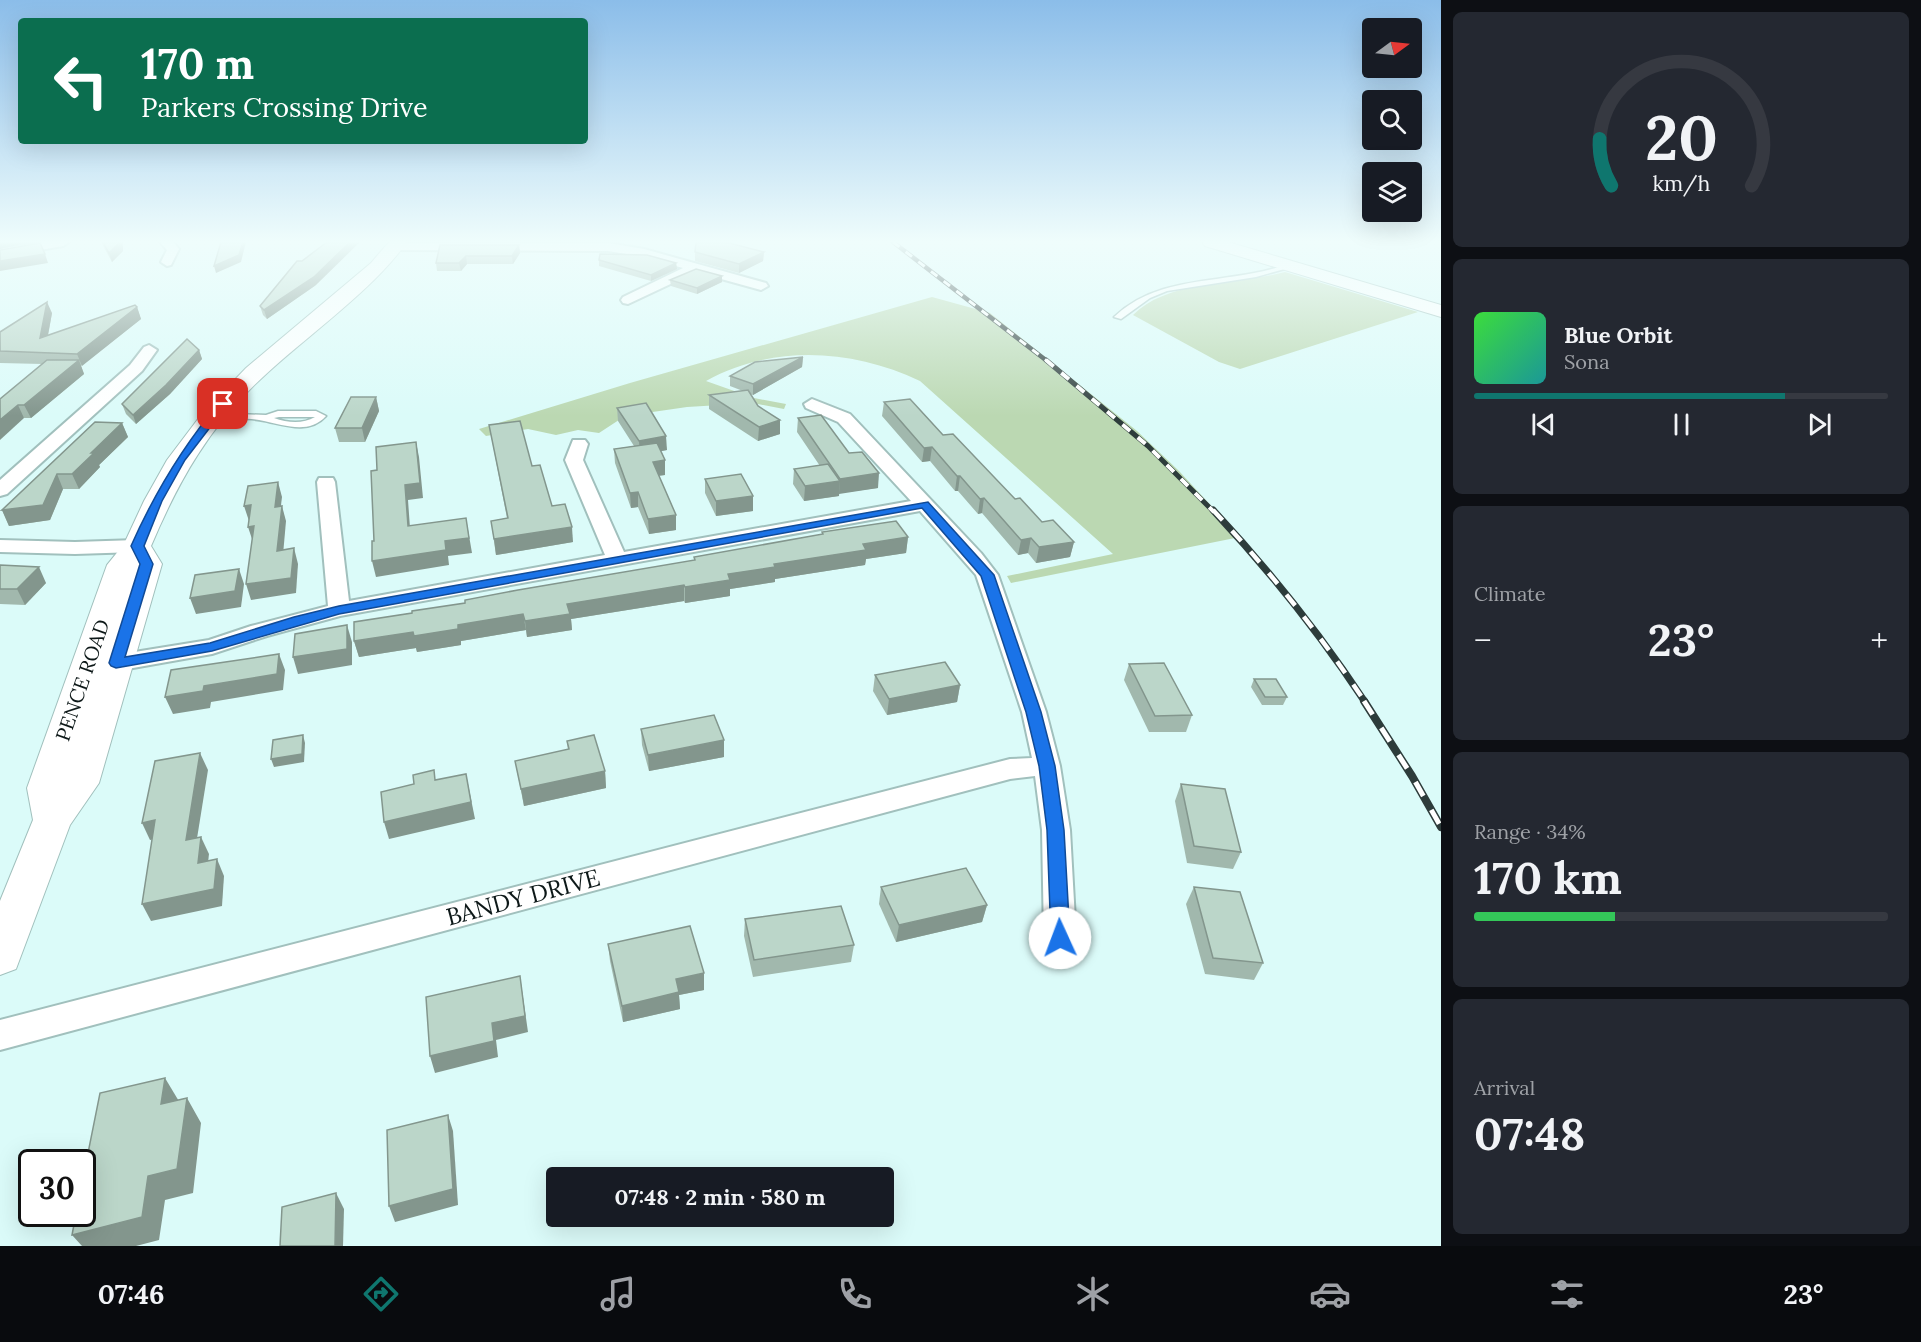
<!DOCTYPE html>
<meta charset="utf-8">
<style>
body{margin:0;font-family:Lora,serif;background:#242831;color:#f1f3f6;height:100vh;display:flex;flex-direction:column;font-size:22px;white-space:nowrap}
*{box-sizing:border-box;margin:0}
p{font-size:20px;color:#9ea1a6}
.icon{flex:none;width:33px;height:33px;fill:none;stroke:currentColor;stroke-width:2;stroke-linecap:round;stroke-linejoin:round}
.map{position:relative;flex:1;overflow:hidden}
.details{display:flex;flex-direction:column;gap:12px;padding:12px;background:#0d0f14;width:480px}
.details>*{flex:none}
.hud{position:absolute;left:18px;top:18px;width:570px;height:126px;border-radius:6px;box-shadow:0 6px 24px #0002;background:#0b6e4f;color:#fff;overflow:hidden}
.needle{width:39px;rotate:75deg}
.tools{position:absolute;left:1362px;top:18px;display:grid;gap:12px}
.tools a{display:grid;place-items:center;width:60px;height:60px;border-radius:6px;background:#171b24;box-shadow:0 6px 24px #0002;font-size:30px}
.speed{position:absolute;left:18px;top:1149px;display:flex;gap:12px;font-size:30px;font-weight:700;text-align:center}
.speed>*{display:grid;place-content:center;width:78px;height:78px;border-radius:50%;background:#171b24;box-shadow:0 6px 24px #0002;line-height:1}
.speed .limit{border:3px solid #111;border-radius:9px;background:#fff;color:#111}
.pin{position:absolute;display:grid;place-items:center;width:51px;height:51px;color:#fff;margin:-26px;border-radius:12px;box-shadow:0 3px 9px #0006}
.me{position:absolute;width:66px;margin:-33px;rotate:358deg;stroke-linejoin:round;filter:drop-shadow(0 0 4px #0008)}
.turn{display:flex;align-items:center;gap:21px;height:126px;padding:0 24px;font-size:27px}
.turn .icon{width:78px;height:78px;stroke-width:2.5}
.turn b{display:block;font-size:42px;line-height:51px}
.big{font-size:45px;font-weight:700;line-height:1.1}
.details .card{flex:1;display:flex;flex-direction:column;justify-content:center;gap:9px;min-width:0;padding:0 21px;border-radius:9px;background:#242831}
.details .dial{align-items:center;gap:0}
.dial svg{height:156px;overflow:visible;fill:none;stroke:#363941;stroke-width:7;stroke-linecap:round;text-anchor:middle}
.dial text{fill:#f1f3f6;stroke:none}
.song{display:flex;align-items:center;gap:18px}
.cover{width:72px;height:72px;border-radius:9px;background:linear-gradient(135deg,hsl(120 70% 55%),hsl(180 70% 35%))}
.played{height:6px;border-radius:3px;background:linear-gradient(90deg,#0f766e 75%,#363941 75%)}
.keys{display:flex;justify-content:space-around;direction:ltr}
.heat{display:flex;justify-content:space-between;align-items:center;font-size:33px;direction:ltr}
.charge{height:9px;border-radius:4px;background:linear-gradient(90deg,#34c759 34%,#363941 0)}
.trip{position:absolute;left:546px;top:1167px;width:348px;height:60px;border-radius:6px;background:#171b24;box-shadow:0 6px 24px #0002;font-weight:700;line-height:60px;text-align:center}
.dock{display:flex;height:96px;justify-content:space-around;align-items:center;background:#090b0e;color:#9ea1a6}
.dock .icon{width:42px;height:42px}
.dock .selected{color:#0f766e}
.dock b{font-size:27px;color:#f1f3f6}
main{display:flex;flex:1;min-height:0}
.map>svg:first-child{display:block}
.green{fill:#bbd8b2}
.lines{fill:none;stroke-linecap:round;stroke-linejoin:round}
.lane-casing{stroke:#a1c0bd;stroke-width:3}
.street-casing{stroke:#a1c0bd;stroke-width:4}
.secondary-casing{stroke:#a1c0bd;stroke-width:2}
.lane{fill:#fff;fill-rule:evenodd}
.street{fill:#fff;fill-rule:evenodd}
.secondary{fill:#fff;fill-rule:evenodd}
.rail-far3-casing{stroke:#2d3c3b;stroke-width:4.5}
.rail-far2-casing{stroke:#2d3c3b;stroke-width:5}
.rail-far1-casing{stroke:#2d3c3b;stroke-width:7}
.rail-casing{stroke:#2d3c3b;stroke-width:8}
.rail-far3{stroke:#fff;stroke-width:3;stroke-dasharray:8;stroke-linecap:butt}
.rail-far2{stroke:#fff;stroke-width:4;stroke-dasharray:10;stroke-linecap:butt}
.rail-far1{stroke:#fff;stroke-width:4.5;stroke-dasharray:14;stroke-linecap:butt}
.rail{stroke:#fff;stroke-width:5;stroke-dasharray:16;stroke-linecap:butt}
.wall{fill:#a1b8ad}
.shaded-wall{fill:#83968d}
.building{fill:#bbd6c9;stroke:#83968d;stroke-width:1.5}
.route{fill:#1a73e8;stroke:#114b97;stroke-width:1.5}
.labels{text-anchor:middle;dominant-baseline:central;stroke-width:4.5;stroke-linejoin:round;paint-order:stroke}
.street-label{font-size:20px;fill:#0d1818;stroke:#fff}
.near-street-label{font-size:24px;fill:#0d1818;stroke:#fff}
</style>
<main>
<div class="map">
<svg width="1441" height="1246" viewBox="0 0 1441 1246">
<rect width="100%" height="100%" fill="#dbfbf9"/>
<g class="green">
<path d="M1285 272 1418 312 1240 369 1219 362 1133 315C1169 279 1238 285 1285 272Z"/>
<path d="M932 297 990 313 1137 431 1179 471 1240 537 1011 583 1007 576 1113 554 920 381C852 349 773 344 706 381L754 398 786 404 784 409 753 403 687 407 625 416 599 433 578 430 556 435 528 429 486 436 479 429 630 383Z"/>
</g>
<g class="lines">
<g class="lane-casing">
<g id="lane">
<path d="M1290 264 1292 265V267L1256 277 1167 291 1150 298 1121 319 1114 317C1153 280 1204 283 1254 273 1266 271 1278 267 1290 264Z"/>
<path d="M278 411H316L326 416C309 435 284 425 264 421 248 417 229 419 212 419L207 416 212 413 266 415ZM279 417H315C303 424 288 423 274 418Z"/>
</g>
</g>
<g class="street-casing">
<g id="street">
<path d="M43 242H69L63 246 0 257V249Z"/>
<path d="M160 242H173L179 249 171 265 167 266 161 262 167 250Z"/>
<path d="M394 243H608L644 249 766 283 768 286 761 290 696 272 628 304 623 303 621 300 623 297 683 268 639 256 608 251 390 250 388 247Z"/>
<path d="M149 345 157 350 142 371 7 494 0 496V480L130 365 144 347Z"/>
<path d="M812 399 850 414 981 553 998 575 1046 712 1060 766 1070 830 1076 938 1071 947 1060 951 1049 947 1044 938 1042 830 1035 776 1010 779 0 1050V1020L1010 759 1032 758 1022 712 976 575 920 511 340 616 267 636 212 654 116 671 108 668 104 663 108 658 116 655 209 640 251 626 328 606 317 482 319 478H333L335 482 349 601 605 555 565 460 573 440H585L588 444 583 460 624 552 911 501 838 422 806 408 804 404Z"/>
<path d="M0 540 75 542 137 540 144 542 147 546 144 550 137 552 75 554 0 552Z"/>
</g>
</g>
<g class="secondary-casing">
<g id="secondary">
<path d="M389 242H407C372 291 308 335 264 376 210 425 179 480 151 546L162 564 99 783 70 825 16 969 0 975V901L33 820 27 788 107 565 124 544 144 501 167 460 201 415 246 368 371 263Z"/>
<path d="M1202 242H1228L1441 305V317L1205 246Z"/>
</g>
</g>
<use href="#lane" class="lane"/>
<use href="#street" class="street"/>
<use href="#secondary" class="secondary"/>
<g class="rail-far3-casing">
<path id="rail-far3" d="M893 242 1047 361"/>
</g>
<g class="rail-far2-casing">
<path id="rail-far2" d="M1046 360 1148 446 1214 512"/>
</g>
<g class="rail-far1-casing">
<path id="rail-far1" d="M1213 510C1269 570 1320 634 1365 702"/>
</g>
<g class="rail-casing">
<path id="rail" d="M1364 701 1412 776 1441 827"/>
</g>
<use href="#rail-far3" class="rail-far3"/>
<use href="#rail-far2" class="rail-far2"/>
<use href="#rail-far1" class="rail-far1"/>
<use href="#rail" class="rail"/>
</g>
<g class="wall">
<path d="M101 242H122L123 251 112 262Z"/>
<path d="M519 245 520 253 513 264H467L461 271H437L436 263Z"/>
<path d="M695 252H764L763 261 739 273 695 261Z"/>
<path d="M599 260 676 263 677 269 651 281 599 266Z"/>
<path d="M670 280 722 282 697 294 671 286Z"/>
<path d="M316 285 267 319 263 315 260 306Z"/>
<path d="M137 307 141 319 81 366 84 374 31 418H24L0 399 43 364 0 363V332L52 313 48 336Z"/>
<path d="M199 350 202 359 170 394 136 424 126 414 122 404Z"/>
<path d="M803 357 802 367 753 395 750 394 758 406 780 434 758 441 709 409V395L743 391 730 386V376Z"/>
<path d="M376 397 379 411 365 442H339L335 428Z"/>
<path d="M884 402 943 435 1042 522 1074 542 1070 557 1036 563 1028 553 1018 555 982 513 978 514 958 491H955L930 461 922 462 882 416Z"/>
<path d="M617 408 667 450 661 451 665 460V475L659 476 676 530 649 534 638 507 631 508 615 463 614 449 634 446 618 421Z"/>
<path d="M798 418 849 453 878 488 839 493V496L804 501 793 484 794 469 820 466 797 432Z"/>
<path d="M122 423 128 437 99 465 100 467 79 489H63L50 520 9 526 2 510Z"/>
<path d="M489 425 532 466 552 506 573 542 496 555 491 521 507 518Z"/>
<path d="M705 479 753 496V511L716 516 705 493Z"/>
<path d="M822 532 908 537 906 553 866 559 865 565 775 579V582L730 589V596L685 603 684 601 571 619 572 630 527 637 526 630 461 641V645L417 652 416 648 359 657 354 641 412 613 694 561V557L822 535Z"/>
<path d="M0 565 46 583 25 605 0 604Z"/>
<path d="M1129 664 1192 715 1186 732H1149L1124 680Z"/>
<path d="M875 675 960 685 957 702 887 715 873 691Z"/>
<path d="M1254 679 1287 697 1283 705H1262L1251 687Z"/>
<path d="M641 729 724 740V757L649 771 642 745Z"/>
<path d="M567 741 605 771 606 788 524 806 515 761 568 750Z"/>
<path d="M1181 784 1241 852 1233 869 1187 863 1175 801Z"/>
<path d="M881 887 987 905 982 922 896 942 879 904Z"/>
<path d="M1194 887 1263 963 1254 980 1205 974 1186 904Z"/>
<path d="M745 919 854 945 851 962 753 977 744 936Z"/>
<path d="M608 944 704 990 679 995 680 1009 623 1022 610 961Z"/>
</g>
<g class="shaded-wall">
<path d="M0 242H32L0 249Z"/>
<path d="M120 242H122L123 245V251L112 262 109 253Z"/>
<path d="M243 242H246L241 262 216 273 214 266Z"/>
<path d="M350 242H360L316 285 267 319 264 310Z"/>
<path d="M519 245 520 253 513 264 512 256Z"/>
<path d="M764 252 763 261 739 273V264Z"/>
<path d="M45 254 48 263 0 271V261Z"/>
<path d="M466 256 467 264 461 271 459 263Z"/>
<path d="M676 263 677 269 651 281V275Z"/>
<path d="M722 276V282L697 294V288Z"/>
<path d="M47 302 52 313 45 350 40 338Z"/>
<path d="M137 307 141 319 82 366 77 354Z"/>
<path d="M199 350 202 359 170 394 136 424 133 415Z"/>
<path d="M803 357 802 367 753 395V384Z"/>
<path d="M79 360 84 374 31 418 24 405Z"/>
<path d="M376 397 379 411 365 442 362 428Z"/>
<path d="M18 405 24 418 0 440V420Z"/>
<path d="M780 420V434L758 441 759 427Z"/>
<path d="M122 423 128 437 99 465 100 467 79 489 72 474 91 453Z"/>
<path d="M666 436 667 450 640 455 639 441Z"/>
<path d="M416 442 419 457 423 498 408 500 411 542 408 526 405 485Z"/>
<path d="M932 447 930 461 922 462 924 448Z"/>
<path d="M665 460V475L653 476V462Z"/>
<path d="M879 473 878 488 839 494 840 479Z"/>
<path d="M57 474 63 489 50 520 9 526 2 510Z"/>
<path d="M957 476H960L958 491H955Z"/>
<path d="M840 481 839 496 804 501 805 486Z"/>
<path d="M278 482 282 497 279 522 275 507Z"/>
<path d="M638 492V507L631 508 630 493Z"/>
<path d="M753 496V511L716 516V501Z"/>
<path d="M984 498 982 513 978 514 980 499Z"/>
<path d="M251 505 249 521 244 506Z"/>
<path d="M282 506 286 521 282 566 277 551Z"/>
<path d="M676 515V530L649 534 648 519Z"/>
<path d="M466 518 472 553 448 556 449 565 376 577 372 561 445 541Z"/>
<path d="M254 526 253 542 248 527Z"/>
<path d="M572 527 573 542 496 555 494 539Z"/>
<path d="M908 537 906 553 866 559 865 565 775 579V582L730 589V596L685 603V587L728 574 863 544Z"/>
<path d="M1031 538 1028 553 1018 555 1021 540Z"/>
<path d="M1074 542 1070 557 1036 563 1039 547Z"/>
<path d="M294 548 298 564 296 593 251 600 246 584Z"/>
<path d="M39 567 46 583 25 605 17 589Z"/>
<path d="M239 569 244 584 241 607 196 614 190 598Z"/>
<path d="M684 585V601L571 619 572 630 527 637 525 621 567 604Z"/>
<path d="M523 614 526 630 461 641V645L417 652 416 648 359 657 354 641 458 625Z"/>
<path d="M347 625 352 642V665L298 674 293 657Z"/>
<path d="M279 654 285 670 283 690 211 702 210 708 173 714 165 697 204 686Z"/>
<path d="M960 685 957 702 887 715 889 699Z"/>
<path d="M303 735 305 743 304 762 274 767 271 759Z"/>
<path d="M724 740V757L649 771 648 755Z"/>
<path d="M200 753 208 770 194 857 186 840Z"/>
<path d="M605 771 606 788 524 806 521 789Z"/>
<path d="M466 774 475 819 389 839 384 822Z"/>
<path d="M155 820 164 837 150 840 142 823Z"/>
<path d="M201 837 209 854 206 880 198 863Z"/>
<path d="M217 859 224 876 222 906 151 921 142 904Z"/>
<path d="M987 905 982 922 896 942 899 925Z"/>
<path d="M704 973V990L679 995 680 1009 623 1022 622 1006 676 979Z"/>
<path d="M520 976 528 1032 496 1040 498 1057 435 1073 430 1056 492 1023Z"/>
<path d="M165 1078 180 1103 161 1104Z"/>
<path d="M187 1098 201 1123 193 1193 165 1200 159 1240 136 1246H82L72 1235 148 1176Z"/>
<path d="M448 1115 453 1131 458 1205 395 1222 389 1206Z"/>
<path d="M336 1193 344 1209 343 1246H335Z"/>
</g>
<g class="building">
<path d="M103 242H120L109 253Z"/>
<path d="M221 242H243L239 255 214 266Z"/>
<path d="M327 242H350L314 277 264 310 260 306 297 261H302Z"/>
<path d="M696 242H725L764 252 739 264 695 252Z"/>
<path d="M40 243 45 254 0 261V250Z"/>
<path d="M440 245H519L512 256H466L459 263H436Z"/>
<path d="M600 254 647 255 676 263 651 275 599 260Z"/>
<path d="M696 269 722 276 697 288 670 280Z"/>
<path d="M47 302 40 338 135 305 137 307 77 354 0 351V332Z"/>
<path d="M187 339 199 350 166 385 133 415 122 404Z"/>
<path d="M803 357 753 384 730 376 755 362Z"/>
<path d="M47 360H79L24 405H18L0 420V399Z"/>
<path d="M748 390 758 406 780 420 759 427 709 395Z"/>
<path d="M351 397H376L362 428H335Z"/>
<path d="M910 399 943 435 953 434 1015 499 1020 498 1042 522 1053 520 1074 542 1039 547 1031 538 1021 540 984 498 980 499 960 476H957L932 447 924 448 884 402Z"/>
<path d="M646 403 666 436 639 441 617 408Z"/>
<path d="M821 415 849 453 862 452 879 473 840 479 798 418Z"/>
<path d="M520 421 532 466 540 465 552 506 565 504 572 527 494 539 491 521 508 518 489 425Z"/>
<path d="M95 422 122 423 91 453H94L72 474H57L43 505 2 510Z"/>
<path d="M416 442 420 483 405 485 408 526 466 518 469 538 445 541 446 550 372 561V541H374L371 471 377 470 376 447Z"/>
<path d="M657 443 665 460 653 462 676 515 648 519 638 492 630 493 614 449Z"/>
<path d="M828 464 840 481 805 486 794 469Z"/>
<path d="M741 474 753 496 716 501 705 479Z"/>
<path d="M278 482 275 507 282 506 277 551 294 548 291 578 246 584 254 526 248 527 251 505 244 506 248 486Z"/>
<path d="M896 521 908 537 863 544 866 550 774 564 775 567 728 574 730 580 685 587 684 585 567 604 570 614 525 621 523 614 458 625V629L414 636 413 632 354 641V622L412 613V611L465 603V600L518 590 695 560 694 557 823 534 822 532Z"/>
<path d="M0 565 39 567 17 589H0Z"/>
<path d="M239 569 235 591 190 598 195 575Z"/>
<path d="M347 625V649L293 657 295 634Z"/>
<path d="M279 654 277 674 204 686 203 691 165 697 171 670Z"/>
<path d="M945 662 960 685 889 699 875 675Z"/>
<path d="M1164 663 1192 715 1155 716 1129 664Z"/>
<path d="M1254 679H1276L1287 697H1265Z"/>
<path d="M714 715 724 740 648 755 641 729Z"/>
<path d="M303 735 302 754 271 759 273 740Z"/>
<path d="M594 735 605 771 521 789 515 761 569 749 567 741Z"/>
<path d="M200 753 186 840 201 837 198 863 217 859 214 889 142 904 155 820 142 823 155 761Z"/>
<path d="M434 770 435 780 466 774 471 802 384 822 381 792 414 784 413 775Z"/>
<path d="M1181 784 1225 789 1241 852 1194 846Z"/>
<path d="M966 868 987 905 899 925 881 887Z"/>
<path d="M1194 887 1240 892 1263 963 1213 958Z"/>
<path d="M841 906 854 945 754 960 745 919Z"/>
<path d="M690 926 704 973 676 979 679 992 622 1006 608 944Z"/>
<path d="M520 976 525 1016 492 1023 494 1041 430 1056 426 997Z"/>
<path d="M165 1078 161 1104 187 1098 177 1169 148 1176 142 1217 72 1235 76 1214H82V1183L100 1093Z"/>
<path d="M448 1115 453 1189 389 1206 387 1130Z"/>
<path d="M336 1193 335 1246H280L282 1207Z"/>
</g>
<linearGradient id="sky" x2="0" y2="1"><stop stop-color="#8bbde9"/><stop offset="0.58" stop-color="#effdfc"/><stop offset="1" stop-color="#effdfc" stop-opacity="0"/></linearGradient>
<rect width="1441" height="416" fill="url(#sky)"/>
<path class="route" d="M220 402 228 404 185 460 162 501 144 546 153 564 125 657 210 643 294 617 339 606 928 502 994 575 1041 712 1055 766 1064 830 1070 938 1067 943 1060 946 1054 943 1051 938 1047 830 1039 766 1026 712 981 576 922 508 339 614 212 651 116 668 111 666 109 663 140 564 131 546C155 492 182 447 220 402Z"/>
<g class="labels">
<g class="street-label">
<text transform="translate(82 680) rotate(-71)">PENCE ROAD</text>
</g>
<g class="near-street-label">
<text transform="translate(523 897) rotate(-15)">BANDY DRIVE</text>
</g>
</g>
</svg>
<div class="tools">
<a><svg class="needle" viewBox="-14 -14 28 28"><path d="M0-13l5 13h-10z" fill="#e53935"/><path d="M0 13l5-13h-10z" fill="#9ea1a6"/></svg></a>
<a><svg class="icon" aria-label="search" viewBox="0 0 24 24"><circle cx="10" cy="10" r="6"/><path d="M15 15l6 6"/></svg></a>
<a><svg class="icon" aria-label="layers" viewBox="0 0 24 24"><path d="M12 4l9 5-9 5-9-5zM3 14l9 5 9-5"/></svg></a>
</div>
<div class="speed"><div class="limit">30</div></div>
<div class="pin" style="left:223px;top:404px;background:#d93025"><svg class="icon" aria-label="arrive" viewBox="0 0 24 24"><path d="M6 21V4h12l-3 4 3 4H6"/></svg></div>
<svg class="me" style="left:1060px;top:938px" viewBox="-20 -20 40 40"><circle r="19" fill="#fff"/><path d="M0-13L10 11 0 6-10 11z" fill="#1a73e8"/></svg>
<div class="trip">07:48 · 2 min · 580 m</div>
<div class="hud">
<div class="turn"><svg class="icon" aria-label="left" viewBox="0 0 24 24"><path d="M17 20v-9H6M10 6l-5 5 5 5"/></svg><div><b>170 m</b>Parkers Crossing Drive</div></div>
</div>
</div>
<section class="details">
<div class="card dial"><svg viewBox="0 0 100 80">
<path d="M14 69A42 42 0 1 1 86 69"/>
<path d="M14 69A42 42 0 0 1 8 45" stroke="#0f766e"/>
<text x="50" y="56" font-size="32" font-weight="700">20</text>
<text x="50" y="72" font-size="11">km/h</text>
</svg></div>
<div class="card">
<div class="song"><i class="cover"></i><div><b>Blue Orbit</b><p>Sona</p></div></div>
<div class="played"></div>
<div class="keys"><svg class="icon" aria-label="previous" viewBox="0 0 24 24"><path d="M18 5L8 12l10 7zM5 5v14"/></svg><svg class="icon" aria-label="pause" viewBox="0 0 24 24"><path d="M8 5v14M16 5v14"/></svg><svg class="icon" aria-label="next" viewBox="0 0 24 24"><path d="M6 5l10 7-10 7zM19 5v14"/></svg></div>
</div>
<div class="card"><p>Climate</p>
<div class="heat"><a>−</a><b class="big">23°</b><a>+</a></div>
</div>
<div class="card"><p>Range · 34%</p><b class="big">170 km</b><div class="charge"></div></div>
<div class="card"><p>Arrival</p><b class="big">07:48</b></div>
</section>
</main>
<nav class="dock">
<b>07:46</b>
<svg class="icon selected" aria-label="directions" viewBox="0 0 24 24"><path d="M12 3l9 9-9 9-9-9zM9 14v-3h6M13 9l2 2-2 2"/></svg>
<svg class="icon" aria-label="music" viewBox="0 0 24 24"><path d="M9 18V5l10-2v13"/><circle cx="6" cy="18" r="3"/><circle cx="16" cy="16" r="3"/></svg>
<svg class="icon" aria-label="phone" viewBox="0 0 24 24"><path d="M5 4h4l2 5-3 2q2 4 5 5l2-3 5 2v4C11 20 4 13 5 4z"/></svg>
<svg class="icon" aria-label="climate" viewBox="0 0 24 24"><path d="M12 3v18M4 7l16 10M4 17L20 7"/></svg>
<svg class="icon" aria-label="car" viewBox="0 0 24 24"><path d="M5 17H2v-5l4-1 3-4h7l3 4 3 1v5h-3M9 17h6M6 11h13"/><circle cx="7" cy="17" r="2"/><circle cx="17" cy="17" r="2"/></svg>
<svg class="icon" aria-label="filters" viewBox="0 0 24 24"><path d="M4 7h16M4 17h16"/><circle cx="9" cy="7" r="2"/><circle cx="15" cy="17" r="2"/></svg>
<b>23°</b>
</nav>
